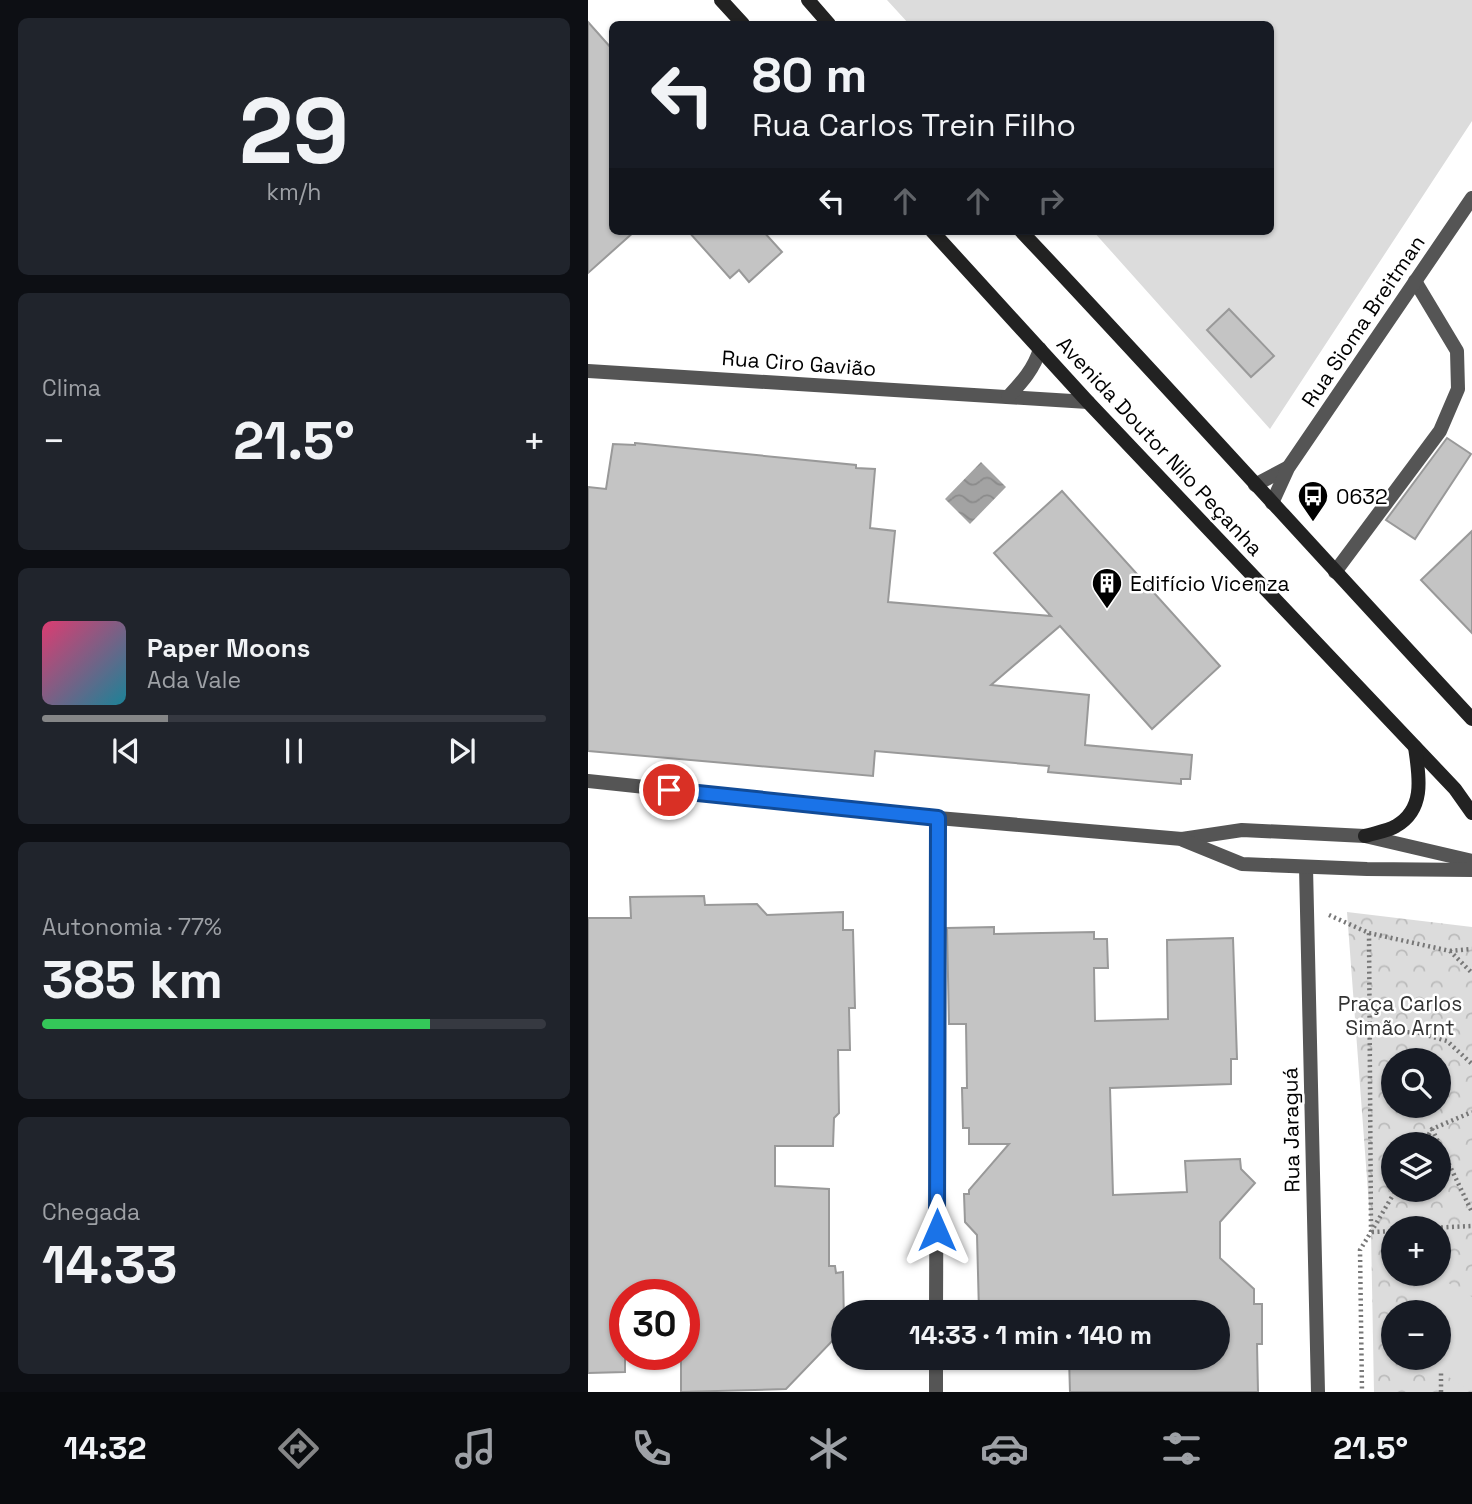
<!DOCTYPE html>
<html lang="pt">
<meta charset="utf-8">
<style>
body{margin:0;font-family:"Space Grotesk",sans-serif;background:#20242c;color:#f1f3f6;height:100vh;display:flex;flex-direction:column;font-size:26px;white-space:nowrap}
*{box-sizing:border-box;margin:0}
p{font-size:23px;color:#9ea1a6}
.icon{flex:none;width:38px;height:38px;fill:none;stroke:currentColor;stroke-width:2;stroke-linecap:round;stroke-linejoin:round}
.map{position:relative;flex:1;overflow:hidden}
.panel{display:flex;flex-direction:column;gap:18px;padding:18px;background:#0d0f14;width:588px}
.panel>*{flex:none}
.top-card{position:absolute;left:21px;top:21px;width:665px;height:214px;border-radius:10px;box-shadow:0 2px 5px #0004;background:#171b24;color:#f1f3f6;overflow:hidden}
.buttons{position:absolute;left:793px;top:1048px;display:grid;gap:14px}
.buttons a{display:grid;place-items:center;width:70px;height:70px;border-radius:50%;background:#171b24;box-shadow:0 2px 5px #0004;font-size:35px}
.speed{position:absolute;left:21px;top:1279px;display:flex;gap:14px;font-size:35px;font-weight:700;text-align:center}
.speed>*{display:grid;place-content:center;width:91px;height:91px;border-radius:50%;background:#171b24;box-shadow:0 2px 5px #0004;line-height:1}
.speed .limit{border:10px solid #d22;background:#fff;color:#111}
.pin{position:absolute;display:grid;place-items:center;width:60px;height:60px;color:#fff;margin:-30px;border:4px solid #fff;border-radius:50%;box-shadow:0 2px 7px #0007}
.me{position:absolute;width:77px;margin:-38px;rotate:0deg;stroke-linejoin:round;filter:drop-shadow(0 0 5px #0008)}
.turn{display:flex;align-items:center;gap:24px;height:147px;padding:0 28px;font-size:32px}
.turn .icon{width:91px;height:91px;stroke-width:2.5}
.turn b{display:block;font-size:49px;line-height:60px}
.lanes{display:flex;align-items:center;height:66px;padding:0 28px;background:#0003;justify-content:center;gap:35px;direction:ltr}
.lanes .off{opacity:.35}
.big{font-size:52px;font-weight:700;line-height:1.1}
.panel .card{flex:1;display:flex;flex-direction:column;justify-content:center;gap:10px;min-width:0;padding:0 24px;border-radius:10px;background:#20242c}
.panel .dial{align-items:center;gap:0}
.dial b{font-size:91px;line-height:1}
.song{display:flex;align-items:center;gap:21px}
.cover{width:84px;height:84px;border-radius:10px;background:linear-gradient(135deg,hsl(340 70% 55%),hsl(190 70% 35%))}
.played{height:7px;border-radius:4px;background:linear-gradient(90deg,#858687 25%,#363941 25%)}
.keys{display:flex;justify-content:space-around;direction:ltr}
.heat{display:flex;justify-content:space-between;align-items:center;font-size:38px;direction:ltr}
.charge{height:10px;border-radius:5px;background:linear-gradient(90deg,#34c759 77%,#363941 0)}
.trip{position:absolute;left:243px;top:1300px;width:399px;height:70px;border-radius:35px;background:#171b24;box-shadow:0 2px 5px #0004;font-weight:700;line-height:70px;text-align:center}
.menu{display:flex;height:112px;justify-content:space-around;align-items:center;background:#090b0e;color:#9ea1a6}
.menu .icon{width:49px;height:49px}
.menu .active{color:#858687}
.menu b{font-size:32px;color:#f1f3f6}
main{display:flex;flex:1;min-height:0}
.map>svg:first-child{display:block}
.park{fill:url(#park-crowns);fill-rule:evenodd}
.pitch{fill:#dcdcdc}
.water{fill:url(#water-waves)}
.building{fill:#c4c4c4;stroke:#999;stroke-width:2}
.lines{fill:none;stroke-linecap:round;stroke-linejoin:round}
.path{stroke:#777;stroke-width:4.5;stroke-dasharray:2 3.5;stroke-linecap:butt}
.service{stroke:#555;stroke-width:14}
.minor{stroke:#555;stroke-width:14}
.tertiary{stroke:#555;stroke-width:14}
.secondary{stroke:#222;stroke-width:14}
.route-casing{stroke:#114b97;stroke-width:18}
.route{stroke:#1a73e8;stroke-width:12}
.labels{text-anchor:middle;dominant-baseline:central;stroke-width:5;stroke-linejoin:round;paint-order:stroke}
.street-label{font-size:21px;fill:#000;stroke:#fff}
.poi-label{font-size:21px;fill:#000;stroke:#fff;text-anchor:start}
.park-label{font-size:21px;fill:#333;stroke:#fff}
</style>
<main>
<section class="panel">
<div class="card dial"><b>29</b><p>km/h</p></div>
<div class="card"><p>Clima</p>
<div class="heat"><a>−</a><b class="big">21.5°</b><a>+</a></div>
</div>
<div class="card">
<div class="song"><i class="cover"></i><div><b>Paper Moons</b><p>Ada Vale</p></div></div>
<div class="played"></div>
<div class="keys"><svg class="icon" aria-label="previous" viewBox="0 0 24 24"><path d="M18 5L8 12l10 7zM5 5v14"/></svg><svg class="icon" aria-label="pause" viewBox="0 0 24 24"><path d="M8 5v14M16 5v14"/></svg><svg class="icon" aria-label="next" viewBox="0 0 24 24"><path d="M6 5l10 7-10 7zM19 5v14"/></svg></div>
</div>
<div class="card"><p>Autonomia · 77%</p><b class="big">385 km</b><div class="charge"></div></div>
<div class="card"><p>Chegada</p><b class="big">14:33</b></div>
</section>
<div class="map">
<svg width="884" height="1392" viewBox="0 0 884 1392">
<defs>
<pattern id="park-crowns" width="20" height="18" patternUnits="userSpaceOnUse" patternTransform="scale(1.75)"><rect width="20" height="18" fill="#dcdcdc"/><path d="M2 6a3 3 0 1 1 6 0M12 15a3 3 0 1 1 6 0" fill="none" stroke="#bbb"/></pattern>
<pattern id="water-waves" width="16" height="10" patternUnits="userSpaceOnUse" patternTransform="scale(1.75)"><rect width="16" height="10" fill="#a3a3a3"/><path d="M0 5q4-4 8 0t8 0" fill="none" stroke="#8b8b8b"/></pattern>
</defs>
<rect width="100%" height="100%" fill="#fff"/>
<path class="park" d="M759 912 884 927V1392H786L783 1232ZM805 1060H850V1106H805ZM805 1144H850V1190H805ZM805 1228H850V1274H805ZM805 1312H850V1358H805Z"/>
<g class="pitch">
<path d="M299 0H884V121L682 429 505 231H682V24H321Z"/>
<path d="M840 1274H845L884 1297V1391L829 1358H850V1312H817Z"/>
</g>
<path class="water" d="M393 462 418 487 382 524 357 499Z"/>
<g class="building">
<path d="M0 22 24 49V231H47L0 273Z"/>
<path d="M100 231H175L194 252 161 282 151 270 142 278Z"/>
<path d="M641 309 686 356 663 377 619 330Z"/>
<path d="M859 438 883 454 827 539 798 520Z"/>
<path d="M47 443 268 465V468L287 469 282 528 307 531 300 602 463 616 406 553 474 491 632 666 564 729 472 626 403 685 501 695 497 745 604 755 602 779H593V784L460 772 461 766 287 751 285 776 0 751V487L18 489 25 444 47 445Z"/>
<path d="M884 531V633L833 580Z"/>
<path d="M116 896 117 905 169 904 179 915 255 912V930H265L267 1008H261L262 1050H250L251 1113 246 1118 245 1146H187V1186L241 1189V1266H247L248 1273 255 1272 256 1323 248 1332 249 1336 198 1389 93 1392V1354H96V1295H37V1372L0 1373V918H43L42 897Z"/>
<path d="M406 927V934L506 932V939H519L520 968H506L507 1021 580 1019 579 940 645 938 649 1059H643V1084L522 1088 525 1195 599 1192 597 1161 652 1159 653 1169 667 1183 632 1222V1258L666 1289V1304H674V1344H669L670 1392H482L481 1358H630V1312H391L389 1235 377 1222 376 1194H381V1190L421 1144H381V1128H375L374 1088H379L378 1024H361L359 928Z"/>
</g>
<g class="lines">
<g class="path">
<path d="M741 915 781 933 783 1232 772 1250 774 1392"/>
<path d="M781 933 862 951 884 973"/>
<path d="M862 951 884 949"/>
<path d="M781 1034 828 1032 859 1041 884 1064"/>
<path d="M844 1129 884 1212"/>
<path d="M835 1144 844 1129 884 1112"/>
<path d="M842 1228 884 1226"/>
<path d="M783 1232 808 1190"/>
<path d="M784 1232 805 1231"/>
<path d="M853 1392V1373"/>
</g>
<path class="service" d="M747 572 852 431 870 389 869 351 827 281"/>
<g class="minor">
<path d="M0 371 500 402"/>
<path d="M420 397C434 382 446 369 452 349"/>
<path d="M718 867 730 1392"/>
<path d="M348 1312 350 818"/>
<path d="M348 1392V1358"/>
</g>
<g class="tertiary">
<path d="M667 485 699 468"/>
<path d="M684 503 700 468 884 198"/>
<path d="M0 781 350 818 594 839 654 830 777 836 884 861"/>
<path d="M595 840 654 864 779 869 884 870"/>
</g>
<g class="secondary">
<path d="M133 0 155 24"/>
<path d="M220 0 241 24"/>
<path d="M344 231 500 402 867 789 884 813"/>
<path d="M433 231C585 392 733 557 884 719"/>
<path d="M777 836C786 833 800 831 808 826 838 809 831 775 827 747"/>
</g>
</g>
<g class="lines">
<g class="route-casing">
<path id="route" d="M81 790 350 818 349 1230"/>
</g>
<use href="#route" class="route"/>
</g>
<defs>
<g id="bus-pin" transform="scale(1.575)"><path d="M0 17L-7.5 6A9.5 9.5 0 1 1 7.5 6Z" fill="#000" stroke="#fff"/><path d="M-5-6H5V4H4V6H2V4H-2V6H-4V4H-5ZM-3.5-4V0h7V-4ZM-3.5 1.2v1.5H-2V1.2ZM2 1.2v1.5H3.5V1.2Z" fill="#fff"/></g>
<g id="building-pin" transform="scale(1.575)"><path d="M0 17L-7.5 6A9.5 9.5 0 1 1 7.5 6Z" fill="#000" stroke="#fff"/><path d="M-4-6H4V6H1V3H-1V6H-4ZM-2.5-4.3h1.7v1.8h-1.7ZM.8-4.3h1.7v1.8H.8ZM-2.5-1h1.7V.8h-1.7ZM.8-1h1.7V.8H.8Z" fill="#fff"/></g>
</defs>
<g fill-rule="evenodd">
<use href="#bus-pin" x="725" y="496"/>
<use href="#building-pin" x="519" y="583"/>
</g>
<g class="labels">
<g class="street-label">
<text transform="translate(775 321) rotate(-56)">Rua Sioma Breitman</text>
<text transform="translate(211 363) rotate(4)">Rua Ciro Gavião</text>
<text transform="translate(572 446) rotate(47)">Avenida Doutor Nilo Peçanha</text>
<text transform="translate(703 1130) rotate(-91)">Rua Jaraguá</text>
</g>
<g class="poi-label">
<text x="748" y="496">0632</text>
<text x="542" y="583">Edifício Vicenza</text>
</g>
<g class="park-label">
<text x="812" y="1003">Praça Carlos<tspan x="812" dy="24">Simão Arnt</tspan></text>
</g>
</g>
</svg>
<div class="buttons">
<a><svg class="icon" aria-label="search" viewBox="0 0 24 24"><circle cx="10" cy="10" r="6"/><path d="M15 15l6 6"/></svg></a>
<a><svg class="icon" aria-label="layers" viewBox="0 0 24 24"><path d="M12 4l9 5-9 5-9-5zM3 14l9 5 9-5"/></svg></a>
<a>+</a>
<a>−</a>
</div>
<div class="speed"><div class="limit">30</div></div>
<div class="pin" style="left:81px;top:790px;background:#d93025"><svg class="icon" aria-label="arrive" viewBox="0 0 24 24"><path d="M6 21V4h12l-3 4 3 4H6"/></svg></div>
<svg class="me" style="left:349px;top:1230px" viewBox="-20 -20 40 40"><path d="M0-17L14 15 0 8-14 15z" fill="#1a73e8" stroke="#fff" stroke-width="4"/></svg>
<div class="trip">14:33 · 1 min · 140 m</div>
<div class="top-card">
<div class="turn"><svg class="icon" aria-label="left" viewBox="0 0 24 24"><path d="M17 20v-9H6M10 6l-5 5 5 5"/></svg><div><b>80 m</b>Rua Carlos Trein Filho</div></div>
<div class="lanes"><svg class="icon" aria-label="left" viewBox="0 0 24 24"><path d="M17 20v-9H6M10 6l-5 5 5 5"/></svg><svg class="icon off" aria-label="ahead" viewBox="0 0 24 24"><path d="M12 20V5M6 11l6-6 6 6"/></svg><svg class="icon off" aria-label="ahead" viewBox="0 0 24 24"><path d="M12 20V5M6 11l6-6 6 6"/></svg><svg class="icon off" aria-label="right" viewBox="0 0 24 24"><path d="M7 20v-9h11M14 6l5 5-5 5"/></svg></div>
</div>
</div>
</main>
<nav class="menu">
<b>14:32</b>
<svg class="icon active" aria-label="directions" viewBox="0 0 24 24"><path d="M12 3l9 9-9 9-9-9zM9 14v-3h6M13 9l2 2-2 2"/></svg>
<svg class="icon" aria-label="music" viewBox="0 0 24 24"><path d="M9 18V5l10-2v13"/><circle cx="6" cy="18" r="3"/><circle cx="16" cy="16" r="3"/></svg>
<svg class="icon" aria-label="phone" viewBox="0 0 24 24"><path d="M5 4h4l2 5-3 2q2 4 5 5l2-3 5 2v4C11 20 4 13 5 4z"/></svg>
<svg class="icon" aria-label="climate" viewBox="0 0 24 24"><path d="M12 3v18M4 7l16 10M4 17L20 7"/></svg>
<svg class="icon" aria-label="car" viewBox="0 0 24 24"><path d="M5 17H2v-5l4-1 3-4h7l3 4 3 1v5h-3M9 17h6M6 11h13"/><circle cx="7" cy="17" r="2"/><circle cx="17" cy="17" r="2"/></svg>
<svg class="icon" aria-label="filters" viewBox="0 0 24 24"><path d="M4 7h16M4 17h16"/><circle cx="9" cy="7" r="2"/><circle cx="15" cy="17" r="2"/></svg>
<b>21.5°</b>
</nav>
